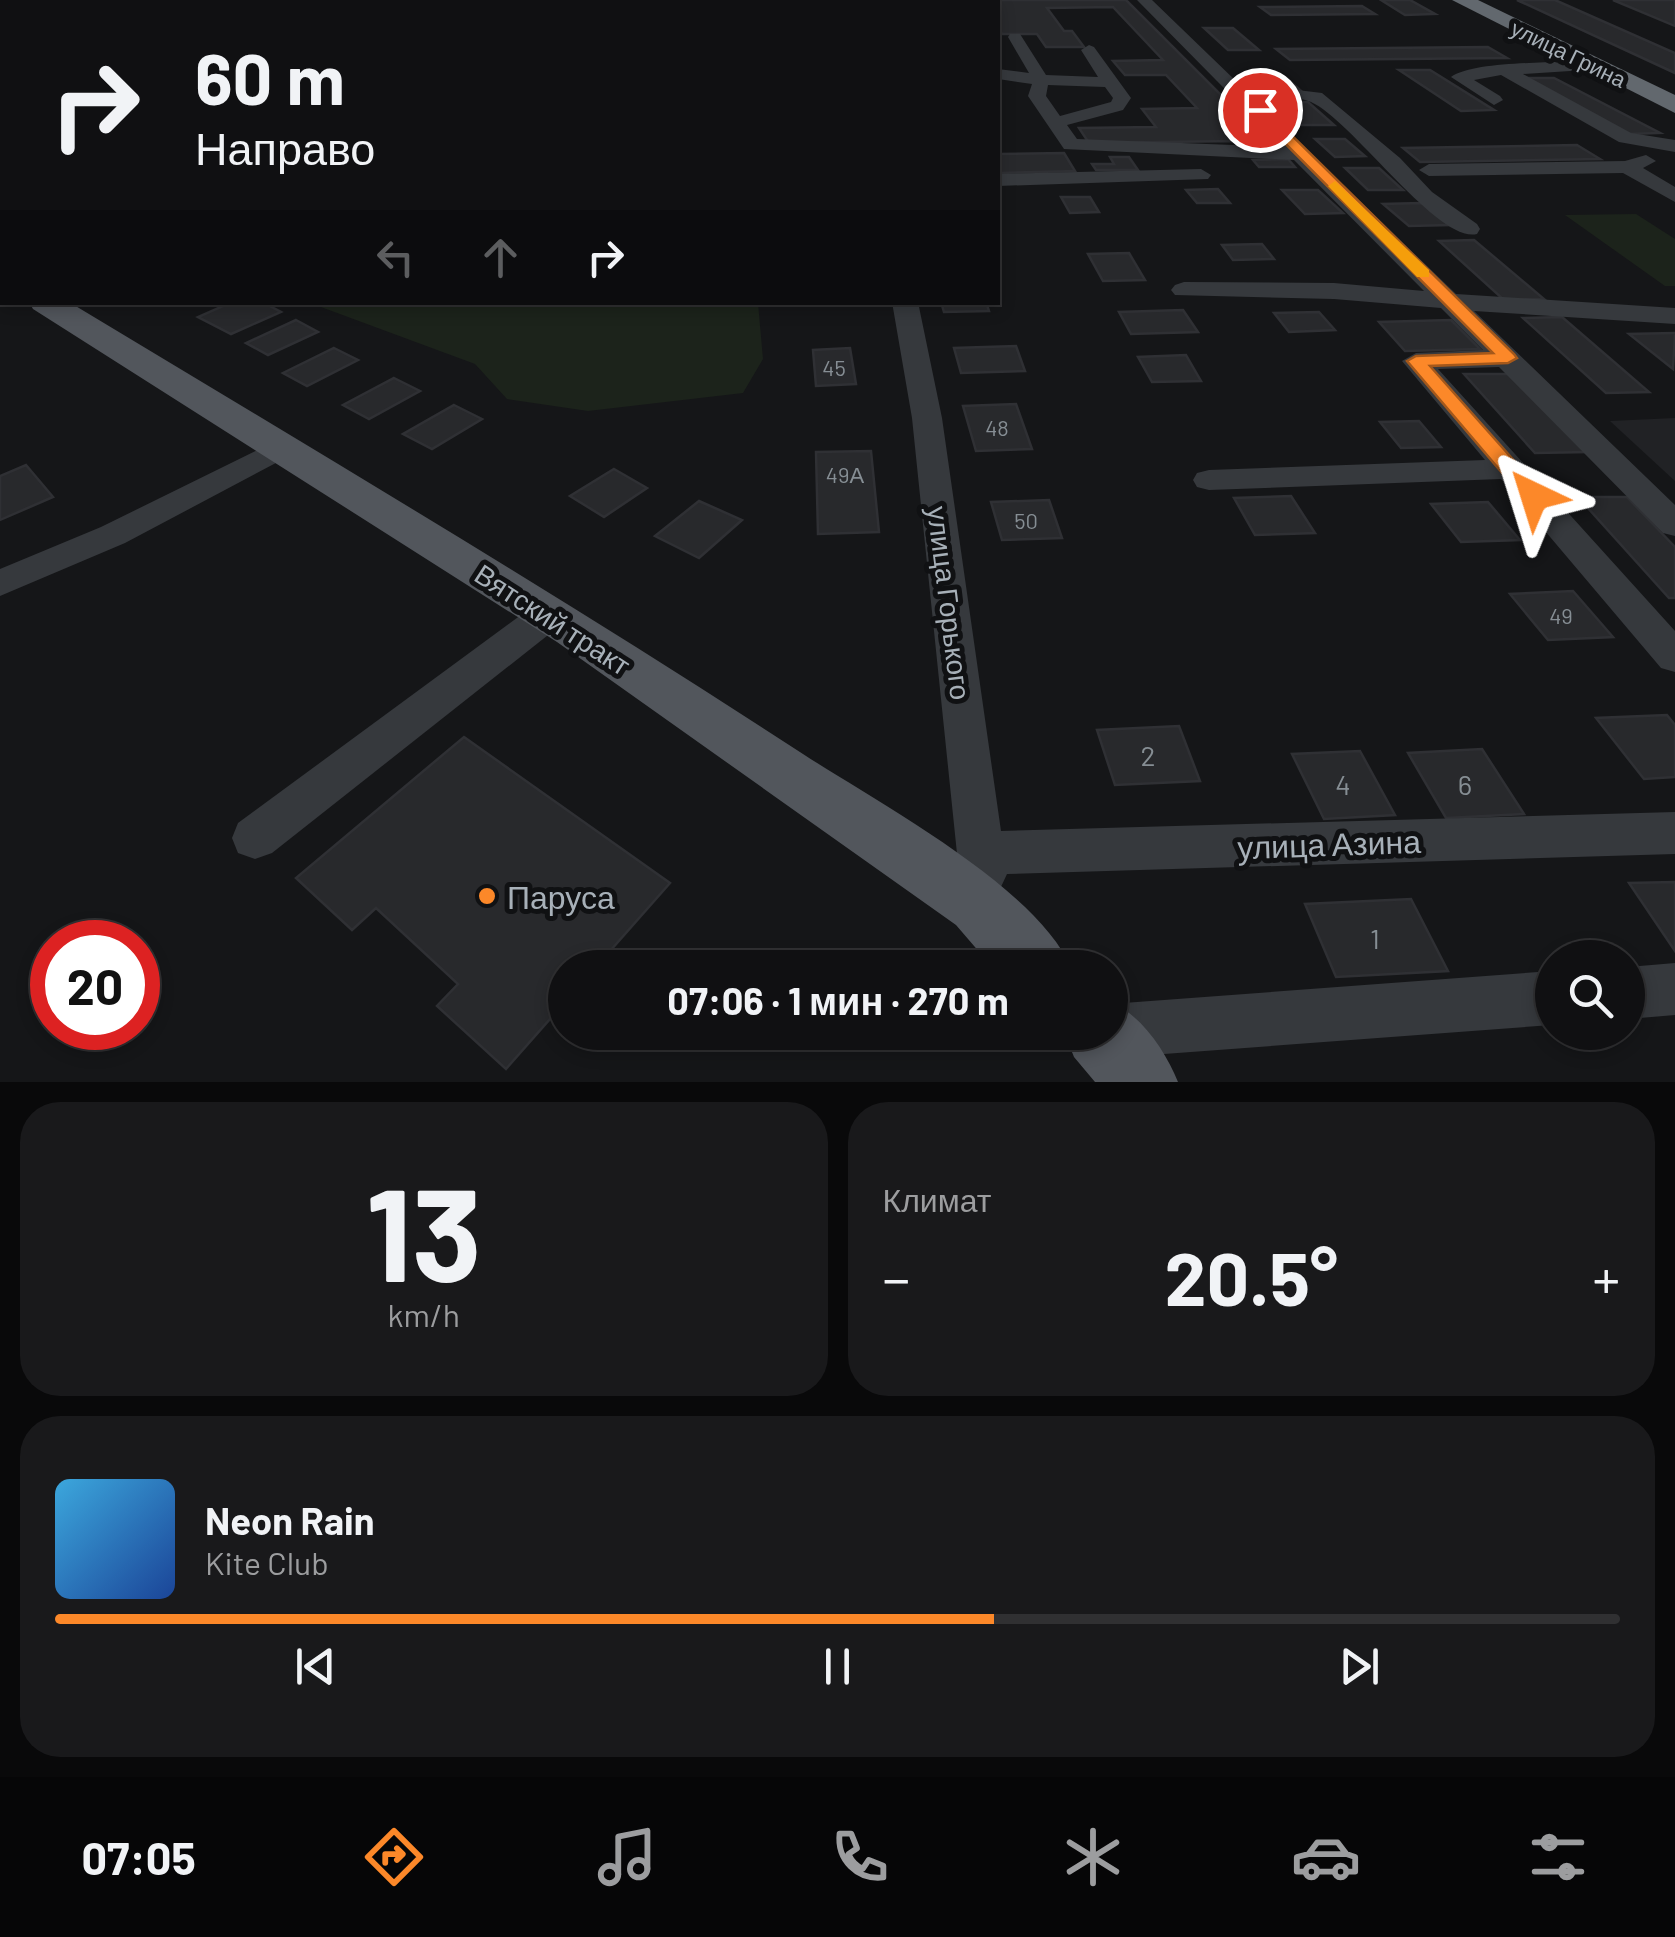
<!DOCTYPE html>
<html lang="ru">
<meta charset="utf-8">
<style>
body{margin:0;font-family:Barlow,sans-serif;background:#19191b;color:#f1f3f6;height:100vh;display:flex;flex-direction:column;font-size:38px;white-space:nowrap}
*{box-sizing:border-box;margin:0}
p{font-size:32px;color:#9c9d9f}
.icon{flex:none;width:55px;height:55px;fill:none;stroke:currentColor;stroke-width:2;stroke-linecap:round;stroke-linejoin:round}
.map{position:relative;height:1082px;overflow:hidden}
.details{display:flex;flex-direction:column;gap:20px;padding:20px;background:#09090a;flex:1}
.details>*{flex:none}
.hud{position:absolute;left:0px;top:0px;width:1000px;height:305px;box-shadow:0 5px 15px #0003,0 0 0 2px #303032;background:#101012;color:#f1f3f6;overflow:hidden}
.controls{position:absolute;left:1535px;top:940px;display:grid;gap:20px}
.controls a{display:grid;place-items:center;width:110px;height:110px;border-radius:50%;background:#101012;box-shadow:0 5px 15px #0003,0 0 0 2px #303032;font-size:50px}
.speed{position:absolute;left:30px;top:920px;display:flex;gap:20px;font-size:50px;font-weight:700;text-align:center}
.speed>*{display:grid;place-content:center;width:130px;height:130px;border-radius:50%;background:#101012;box-shadow:0 5px 15px #0003,0 0 0 2px #303032;line-height:1}
.speed .limit{border:15px solid #d22;background:#fff;color:#111}
.pin{position:absolute;display:grid;place-items:center;width:85px;height:85px;color:#fff;margin:-42px;border:5px solid #fff;border-radius:50%;box-shadow:0 2px 10px #0007}
.me{position:absolute;width:110px;margin:-55px;rotate:319deg;stroke-linejoin:round;filter:drop-shadow(0 0 8px #0008)}
.turn{display:flex;align-items:center;gap:35px;height:210px;padding:0 30px;font-size:45px}
.turn .icon{width:130px;height:130px;stroke-width:2.5}
.turn b{display:block;font-size:70px;line-height:85px}
.lanes{display:flex;align-items:center;height:95px;padding:0 30px;background:#0003;justify-content:center;gap:50px;direction:ltr}
.lanes .off{opacity:.35}
.big{font-size:75px;font-weight:700;line-height:1.1}
.details .widget{flex:1;display:flex;flex-direction:column;justify-content:center;gap:15px;min-width:0;padding:0 35px;border-radius:40px;background:#19191b}
.details .dial{align-items:center;gap:0}
.dial b{font-size:130px;line-height:1}
.song{display:flex;align-items:center;gap:30px}
.cover{width:120px;height:120px;border-radius:15px;background:linear-gradient(135deg,hsl(200 70% 55%),hsl(220 70% 35%))}
.played{height:10px;border-radius:5px;background:linear-gradient(90deg,#fc8829 60%,#303032 60%)}
.keys{display:flex;justify-content:space-around;direction:ltr}
.heat{display:flex;justify-content:space-between;align-items:center;font-size:55px;direction:ltr}
.details .tiles{flex:1;display:grid;gap:20px;grid-template-columns:1fr 1fr}
.widget:last-child{grid-column:span 2}
.trip{position:absolute;left:548px;top:950px;width:580px;height:100px;border-radius:50px;background:#101012;box-shadow:0 5px 15px #0003,0 0 0 2px #303032;font-weight:700;line-height:100px;text-align:center}
.dock{display:flex;height:160px;justify-content:space-around;align-items:center;background:#060607;color:#9c9d9f}
.dock .icon{width:70px;height:70px}
.dock .active{color:#fc8829}
.dock b{font-size:45px;color:#f1f3f6}
.map>svg:first-child{display:block}
.built{fill:#212225}
.green{fill:#1c231b}
.building{fill:#28292c;stroke:#2f3034;stroke-width:2.5}
.lines{fill:none;stroke-linecap:round;stroke-linejoin:round}
.minor{fill:#36393d;fill-rule:evenodd}
.major{fill:#52565c;fill-rule:evenodd}
.highway{fill:#62686e;fill-rule:evenodd}
.route{fill:#fc8829;stroke:#a4581b;stroke-width:2.5}
.slow{fill:#f59e0b}
.poi-dot{fill:#fc8829;stroke:#101113;stroke-width:4}
.labels{text-anchor:middle;dominant-baseline:central;stroke-width:10;stroke-linejoin:round;paint-order:stroke}
.far-street-label{font-size:22px;fill:#a7b0b8;stroke:#101113}
.number-label{font-size:22px;fill:#868e94}
.street-label{font-size:28px;fill:#a7b0b8;stroke:#101113}
.near-number-label{font-size:28px;fill:#868e94}
.near-street-label{font-size:32px;fill:#a7b0b8;stroke:#101113}
.near-poi-label{font-size:32px;fill:#a7b0b8;stroke:#101113;text-anchor:start}
</style>
<div class="map">
<svg width="1675" height="1082" viewBox="0 0 1675 1082">
<rect width="100%" height="100%" fill="#151618"/>
<path class="built" d="M1675 418V481L1610 421Z"/>
<g class="green">
<path d="M1636 214 1675 239V286H1665L1565 215Z"/>
<path d="M334 303H758L763 359 743 393 588 411 507 399 475 364 321 307Z"/>
</g>
<g class="building">
<path d="M982 0H1126L1274 148 1243 149 1235 141 1089 143 1079 128 1156 127 1142 109 1197 108 1166 75H1125L1113 61 1163 60 1113 7 1047 8 1064 31H1072L1084 47H1046L1037 34H1002L998 26V2Z"/>
<path d="M1381 0H1410L1435 14 1405 15Z"/>
<path d="M1517 0H1555L1675 53V73Z"/>
<path d="M1613 0H1675V26Z"/>
<path d="M1362 6 1375 14 1271 15 1260 7Z"/>
<path d="M1204 28H1233L1259 50H1228Z"/>
<path d="M1488 47 1507 58 1290 60 1276 49Z"/>
<path d="M1399 70H1430L1494 110 1461 111Z"/>
<path d="M1248 76H1284L1300 90H1263Z"/>
<path d="M1526 78H1554L1660 133 1628 134Z"/>
<path d="M1274 102H1308L1334 125H1299Z"/>
<path d="M1315 139H1345L1365 156 1335 157Z"/>
<path d="M1577 145 1600 159 1420 162 1403 148Z"/>
<path d="M1064 153 1075 171 998 173V154Z"/>
<path d="M1110 157H1129L1138 170H1096L1092 164H1114Z"/>
<path d="M1288 159 1295 167H1259L1253 160Z"/>
<path d="M1345 168H1379L1403 190H1368Z"/>
<path d="M1218 189 1230 203H1197L1186 190Z"/>
<path d="M1282 190H1318L1343 213 1305 214Z"/>
<path d="M1061 197H1090L1099 212 1070 213Z"/>
<path d="M1422 203 1449 225 1409 226 1383 204Z"/>
<path d="M1474 240 1544 299 1504 300 1439 241Z"/>
<path d="M1262 244 1274 259 1233 260 1222 245Z"/>
<path d="M1129 253 1145 280 1103 281 1088 254Z"/>
<path d="M232 302H262L281 312 231 334 198 317Z"/>
<path d="M941 302H986L989 311 944 312Z"/>
<path d="M1183 310 1198 332 1131 334 1119 312Z"/>
<path d="M1319 312 1335 330 1289 332 1274 313Z"/>
<path d="M1562 317 1649 392 1606 393 1523 318Z"/>
<path d="M296 320 318 332 268 355 246 343Z"/>
<path d="M1451 320 1480 349 1405 351 1379 322Z"/>
<path d="M1675 333 1673 369 1629 334Z"/>
<path d="M1016 346 1025 371 961 373 954 348Z"/>
<path d="M334 348 358 360 307 386 283 373Z"/>
<path d="M850 348 856 384 816 386 813 350Z"/>
<path d="M1186 355 1201 381 1152 382 1138 357Z"/>
<path d="M1464 374H1510L1587 452 1535 453Z"/>
<path d="M394 378 420 391 369 419 343 405Z"/>
<path d="M1016 404 1032 449 976 451 963 406Z"/>
<path d="M454 405 482 419 432 449 403 434Z"/>
<path d="M1419 421 1441 447 1401 448 1380 422Z"/>
<path d="M871 451 879 532 818 534 816 452Z"/>
<path d="M26 465 53 497 0 520V476Z"/>
<path d="M614 469 647 488 604 517 570 496Z"/>
<path d="M1291 496 1315 533 1255 535 1234 498Z"/>
<path d="M1578 497H1627L1675 547V598H1669Z"/>
<path d="M1049 500 1062 538 1002 540 991 502Z"/>
<path d="M699 501 742 520 699 558 655 536Z"/>
<path d="M1488 502 1520 540 1461 542 1431 504Z"/>
<path d="M1573 591 1613 637 1548 640 1510 594Z"/>
<path d="M1667 715 1675 725V777L1644 779 1596 718Z"/>
<path d="M1179 726 1200 781 1115 785 1097 730Z"/>
<path d="M464 737 670 883 595 968H565V1002L506 1069 437 1006 458 984 376 908 352 930 296 878Z"/>
<path d="M1482 749 1524 814 1446 818 1408 753Z"/>
<path d="M1360 751 1395 815 1324 819 1292 754Z"/>
<path d="M1675 882V951L1629 883Z"/>
<path d="M1411 899 1448 971 1336 977 1305 904Z"/>
</g>
<g class="lines">
<g class="minor">
<path d="M843 0H857V2H844Z"/>
<path d="M1137 0H1152L1238 83 1322 93 1400 158 1432 192 1477 224 1480 229 1477 234C1438 244 1352 120 1311 102 1295 95 1267 97 1250 95L1456 294 1675 308V324L1474 311 1675 505V536L1663 533 1499 367 1438 369 1675 631V672L1661 668 1501 479 1209 490 1197 487 1193 480 1197 473 1209 470 1485 460 1402 361 1416 353 1483 350 1441 308 1334 299 1175 295 1171 290 1175 285 1184 282 1334 283 1424 291 1294 160 1064 149 1028 96 1032 84 998 79V69L1029 73 1008 37 1010 34H1020L1046 75 1098 77 1081 50 1089 45 1094 47 1131 98 1123 110 1067 125 1077 139 1282 147ZM1048 85 1105 87 1113 98 1111 102 1060 116 1046 96Z"/>
<path d="M1595 61 1603 66 1601 69 1523 74 1631 133 1675 140V152L1619 142 1501 75 1474 80 1500 96 1503 100 1494 105 1451 77C1474 60 1563 63 1595 61Z"/>
<rect x="0" y="86" width="2" height="10"/>
<path d="M1646 155 1656 161 1643 168 1675 187V202L1623 173 1429 176 1419 170 1429 164 1625 161Z"/>
<path d="M1201 169 1211 175 1208 179 998 186V174Z"/>
<path d="M892 302H918L942 418 1001 831 1675 812V854L1007 874 1000 889 983 895 966 889 959 873 912 418Z"/>
<path d="M280 439 291 441 296 448 291 455 125 543 0 596V569L101 527Z"/>
<path d="M549 600 562 604 568 614 562 624 272 853 255 859 238 853 232 838 238 823 536 604Z"/>
<path d="M1675 963V1015L1628 1019V967Z"/>
<path d="M1552 971V1025L1110 1058 1091 1050 1083 1032H1110V1004Z"/>
</g>
<g class="major">
<path d="M0 0H9L10 2H2L0 8Z"/>
<path d="M29 0H150L28 2Z"/>
<rect x="0" y="266" width="2" height="19"/>
<path d="M29 302H69C315 450 562 597 803 754 877 802 1038 888 1071 968H993L956 925 557 642 33 309Z"/>
<path d="M1110 1002C1141 1014 1166 1052 1178 1082H1095L1074 1057 1064 1032H1110Z"/>
</g>
<path class="highway" d="M1452 0H1478L1675 95V113Z"/>
</g>
<path class="route" d="M1255 108H1264L1514 354 1517 358 1508 363 1430 366 1541 491 1544 496 1541 501H1526L1407 361 1416 356 1493 353 1255 113Z"/>
<path class="slow" d="M1335 181 1429 270V277H1417L1330 188 1328 186Z"/>
<circle class="poi-dot" cx="487" cy="896" r="10"/>
<g class="labels">
<g class="far-street-label">
<text transform="translate(1569 53) rotate(26)">улица Грина</text>
</g>
<g class="number-label">
<text x="834" y="367">45</text>
<text x="997" y="427">48</text>
<text x="845" y="474">49А</text>
<text x="1026" y="520">50</text>
<text x="1561" y="615">49</text>
</g>
<g class="street-label">
<text transform="translate(950 603) rotate(83)">улица Горького</text>
<text transform="translate(553 619) rotate(33)">Вятский тракт</text>
</g>
<g class="near-number-label">
<text x="1148" y="755">2</text>
<text x="1343" y="784">4</text>
<text x="1465" y="784">6</text>
<text x="1375" y="938">1</text>
</g>
<g class="near-street-label">
<text transform="translate(1329 843) rotate(-2)">улица Азина</text>
</g>
<g class="near-poi-label">
<text x="507" y="896">Паруса</text>
</g>
</g>
</svg>
<div class="controls">
<a><svg class="icon" aria-label="search" viewBox="0 0 24 24"><circle cx="10" cy="10" r="6"/><path d="M15 15l6 6"/></svg></a>
</div>
<div class="speed"><div class="limit">20</div></div>
<div class="pin" style="left:1260px;top:110px;background:#d93025"><svg class="icon" aria-label="arrive" viewBox="0 0 24 24"><path d="M6 21V4h12l-3 4 3 4H6"/></svg></div>
<svg class="me" style="left:1534px;top:496px" viewBox="-20 -20 40 40"><path d="M0-17L14 15 0 8-14 15z" fill="#fc8829" stroke="#fff" stroke-width="4"/></svg>
<div class="trip">07:06 · 1 мин · 270 m</div>
<div class="hud">
<div class="turn"><svg class="icon" aria-label="right" viewBox="0 0 24 24"><path d="M7 20v-9h11M14 6l5 5-5 5"/></svg><div><b>60 m</b>Направо</div></div>
<div class="lanes"><svg class="icon off" aria-label="left" viewBox="0 0 24 24"><path d="M17 20v-9H6M10 6l-5 5 5 5"/></svg><svg class="icon off" aria-label="ahead" viewBox="0 0 24 24"><path d="M12 20V5M6 11l6-6 6 6"/></svg><svg class="icon" aria-label="right" viewBox="0 0 24 24"><path d="M7 20v-9h11M14 6l5 5-5 5"/></svg></div>
</div>
</div>
<section class="details">
<div class="tiles">
<div class="widget dial"><b>13</b><p>km/h</p></div>
<div class="widget"><p>Климат</p>
<div class="heat"><a>−</a><b class="big">20.5°</b><a>+</a></div>
</div>
<div class="widget">
<div class="song"><i class="cover"></i><div><b>Neon Rain</b><p>Kite Club</p></div></div>
<div class="played"></div>
<div class="keys"><svg class="icon" aria-label="previous" viewBox="0 0 24 24"><path d="M18 5L8 12l10 7zM5 5v14"/></svg><svg class="icon" aria-label="pause" viewBox="0 0 24 24"><path d="M8 5v14M16 5v14"/></svg><svg class="icon" aria-label="next" viewBox="0 0 24 24"><path d="M6 5l10 7-10 7zM19 5v14"/></svg></div>
</div>
</div>
</section>
<nav class="dock">
<b>07:05</b>
<svg class="icon active" aria-label="directions" viewBox="0 0 24 24"><path d="M12 3l9 9-9 9-9-9zM9 14v-3h6M13 9l2 2-2 2"/></svg>
<svg class="icon" aria-label="music" viewBox="0 0 24 24"><path d="M9 18V5l10-2v13"/><circle cx="6" cy="18" r="3"/><circle cx="16" cy="16" r="3"/></svg>
<svg class="icon" aria-label="phone" viewBox="0 0 24 24"><path d="M5 4h4l2 5-3 2q2 4 5 5l2-3 5 2v4C11 20 4 13 5 4z"/></svg>
<svg class="icon" aria-label="climate" viewBox="0 0 24 24"><path d="M12 3v18M4 7l16 10M4 17L20 7"/></svg>
<svg class="icon" aria-label="car" viewBox="0 0 24 24"><path d="M5 17H2v-5l4-1 3-4h7l3 4 3 1v5h-3M9 17h6M6 11h13"/><circle cx="7" cy="17" r="2"/><circle cx="17" cy="17" r="2"/></svg>
<svg class="icon" aria-label="filters" viewBox="0 0 24 24"><path d="M4 7h16M4 17h16"/><circle cx="9" cy="7" r="2"/><circle cx="15" cy="17" r="2"/></svg>
</nav>
